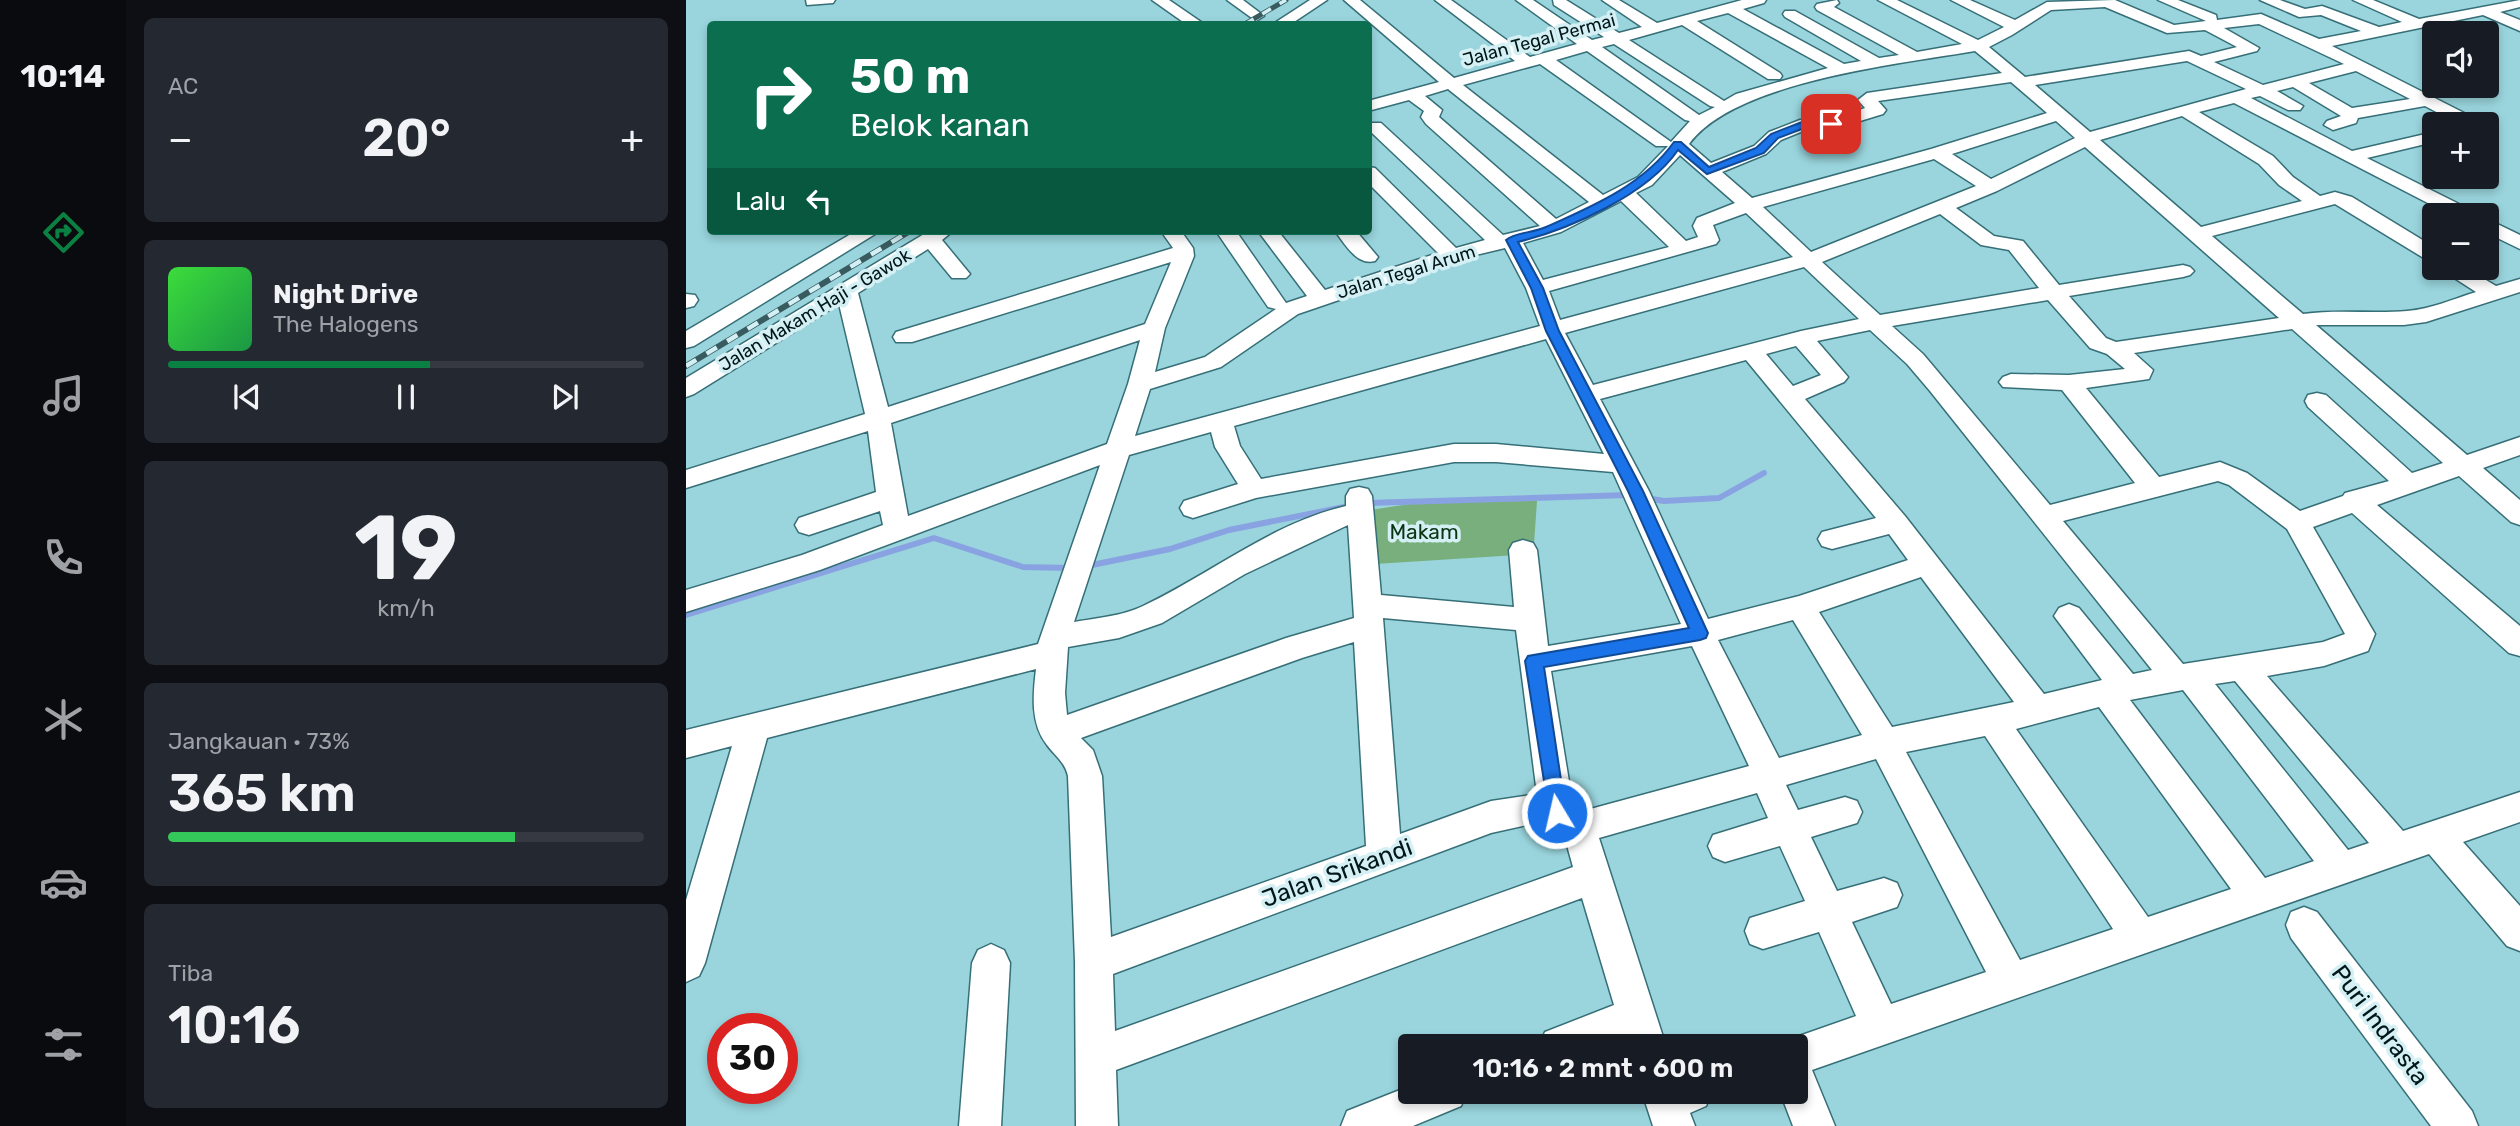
<!DOCTYPE html>
<html lang="id">
<meta charset="utf-8">
<style>
body{margin:0;font-family:Rubik,sans-serif;background:#242831;color:#f1f3f6;height:100vh;display:flex;flex-direction:column;font-size:26px;white-space:nowrap}
*{box-sizing:border-box;margin:0}
p{font-size:23px;color:#9ea1a6}
.icon{flex:none;width:38px;height:38px;fill:none;stroke:currentColor;stroke-width:2;stroke-linecap:round;stroke-linejoin:round}
.map{position:relative;flex:1;overflow:hidden}
.side{display:flex;flex-direction:column;gap:18px;padding:18px;background:#0d0f14;width:560px}
.side>*{flex:none}
.banner{position:absolute;left:21px;top:21px;width:665px;height:214px;border-radius:7px;box-shadow:0 4px 10px #0003;background:#0b6e4f;color:#fff;overflow:hidden}
.tools{position:absolute;left:1736px;top:21px;display:grid;gap:14px}
.tools a{display:grid;place-items:center;width:77px;height:77px;border-radius:7px;background:#171b24;box-shadow:0 4px 10px #0003;font-size:35px}
.speed{position:absolute;left:21px;top:1013px;display:flex;gap:14px;font-size:35px;font-weight:700;text-align:center}
.speed>*{display:grid;place-content:center;width:91px;height:91px;border-radius:50%;background:#171b24;box-shadow:0 4px 10px #0003;line-height:1}
.speed .limit{border:10px solid #d22;background:#fff;color:#111}
.pin{position:absolute;display:grid;place-items:center;width:60px;height:60px;color:#fff;margin:-30px;border-radius:14px;box-shadow:0 4px 10px #0006}
.me{position:absolute;width:77px;margin:-38px;rotate:351deg;stroke-linejoin:round;filter:drop-shadow(0 0 5px #0008)}
.turn{display:flex;align-items:center;gap:24px;height:147px;padding:0 28px;font-size:32px}
.turn .icon{width:91px;height:91px;stroke-width:2.5}
.turn b{display:block;font-size:49px;line-height:60px}
.then{display:flex;align-items:center;height:66px;padding:0 28px;background:#0003;gap:14px;font-size:26px}
.big{font-size:52px;font-weight:600;line-height:1.1}
.side .card{flex:1;display:flex;flex-direction:column;justify-content:center;gap:10px;min-width:0;padding:0 24px;border-radius:10px;background:#242831}
.side .dial{align-items:center;gap:0}
.dial b{font-size:91px;line-height:1}
.song{display:flex;align-items:center;gap:21px}
.cover{width:84px;height:84px;border-radius:10px;background:linear-gradient(135deg,hsl(120 70% 55%),hsl(140 70% 35%))}
.played{height:7px;border-radius:4px;background:linear-gradient(90deg,#0b8043 55%,#363941 55%)}
.keys{display:flex;justify-content:space-around;direction:ltr}
.heat{display:flex;justify-content:space-between;align-items:center;font-size:38px;direction:ltr}
.charge{height:10px;border-radius:5px;background:linear-gradient(90deg,#34c759 73%,#363941 0)}
.trip{position:absolute;left:712px;top:1034px;width:410px;height:70px;border-radius:7px;background:#171b24;box-shadow:0 4px 10px #0003;font-weight:600;line-height:70px;text-align:center}
main{display:flex;flex:1;min-height:0}
.menu{display:flex;flex-direction:column;width:126px;justify-content:space-around;align-items:center;background:#090b0e;color:#9ea1a6}
.menu .icon{width:49px;height:49px}
.menu .active{color:#0b8043}
.menu b{font-size:32px;color:#f1f3f6}
.map>svg:first-child{display:block}
.green{fill:#78af7c}
.lines{fill:none;stroke-linecap:round;stroke-linejoin:round}
.stream{stroke:#89a3e2;stroke-width:6}
.minor-casing{stroke:#366f77;stroke-width:3}
.minor{fill:#fff;fill-rule:evenodd}
.rail-far1-casing{stroke:#385b60;stroke-width:5}
.rail-casing{stroke:#385b60;stroke-width:6}
.rail-far1{stroke:#d4f0f4;stroke-width:3.5;stroke-dasharray:10;stroke-linecap:butt}
.rail{stroke:#d4f0f4;stroke-width:4.5;stroke-dasharray:12;stroke-linecap:butt}
.route{fill:#1a73e8;stroke:#114b97;stroke-width:2}
.labels{text-anchor:middle;dominant-baseline:central;stroke-width:7;stroke-linejoin:round;paint-order:stroke}
.far-street-label{font-size:18px;fill:#001619;stroke:#d4f0f4}
.park-label{font-size:21px;fill:#0a3512;stroke:#d4f0f4}
.near-street-label{font-size:24px;fill:#001619;stroke:#d4f0f4}
</style>
<main>
<nav class="menu">
<b>10:14</b>
<svg class="icon active" aria-label="directions" viewBox="0 0 24 24"><path d="M12 3l9 9-9 9-9-9zM9 14v-3h6M13 9l2 2-2 2"/></svg>
<svg class="icon" aria-label="music" viewBox="0 0 24 24"><path d="M9 18V5l10-2v13"/><circle cx="6" cy="18" r="3"/><circle cx="16" cy="16" r="3"/></svg>
<svg class="icon" aria-label="phone" viewBox="0 0 24 24"><path d="M5 4h4l2 5-3 2q2 4 5 5l2-3 5 2v4C11 20 4 13 5 4z"/></svg>
<svg class="icon" aria-label="climate" viewBox="0 0 24 24"><path d="M12 3v18M4 7l16 10M4 17L20 7"/></svg>
<svg class="icon" aria-label="car" viewBox="0 0 24 24"><path d="M5 17H2v-5l4-1 3-4h7l3 4 3 1v5h-3M9 17h6M6 11h13"/><circle cx="7" cy="17" r="2"/><circle cx="17" cy="17" r="2"/></svg>
<svg class="icon" aria-label="filters" viewBox="0 0 24 24"><path d="M4 7h16M4 17h16"/><circle cx="9" cy="7" r="2"/><circle cx="15" cy="17" r="2"/></svg>
</nav>
<section class="side">
<div class="card"><p>AC</p>
<div class="heat"><a>−</a><b class="big">20°</b><a>+</a></div>
</div>
<div class="card">
<div class="song"><i class="cover"></i><div><b>Night Drive</b><p>The Halogens</p></div></div>
<div class="played"></div>
<div class="keys"><svg class="icon" aria-label="previous" viewBox="0 0 24 24"><path d="M18 5L8 12l10 7zM5 5v14"/></svg><svg class="icon" aria-label="pause" viewBox="0 0 24 24"><path d="M8 5v14M16 5v14"/></svg><svg class="icon" aria-label="next" viewBox="0 0 24 24"><path d="M6 5l10 7-10 7zM19 5v14"/></svg></div>
</div>
<div class="card dial"><b>19</b><p>km/h</p></div>
<div class="card"><p>Jangkauan · 73%</p><b class="big">365 km</b><div class="charge"></div></div>
<div class="card"><p>Tiba</p><b class="big">10:16</b></div>
</section>
<div class="map">
<svg width="1834" height="1126" viewBox="0 0 1834 1126">
<rect width="100%" height="100%" fill="#9ad5dd"/>
<path class="green" d="M851 501 848 544 832 547 831 555 689 564 684 510 737 502Z"/>
<g class="lines">
<g class="stream">
<path d="M960 498 978 501 1033 498 1078 473"/>
<path d="M681 503 943 495"/>
<path d="M401 566 484 549 543 530 663 506"/>
<path d="M0 615 248 538 337 567 384 568"/>
</g>
<g class="minor-casing">
<g id="minor">
<path d="M120 0H149L147 3 121 5Z"/>
<path d="M466 0H483L518 24H500Z"/>
<path d="M541 0H557L578 16 570 21Z"/>
<path d="M624 0H641L605 24H587Z"/>
<path d="M658 0H674L768 78 829 61 749 0H765L844 57 891 44 830 0H847L906 40 918 37 868 5 867 0H880L933 33 956 27 916 0H933L971 23 1056 0H1080L1078 3 1057 9 1158 64 1175 61 1099 17 1097 14 1099 11H1109L1193 58 1213 55 1131 10 1129 7 1131 4 1151 0 1153 3 1148 7 1231 52 1276 44 1192 0H1211L1292 40 1318 27 1265 0H1284L1329 20 1361 2 1429 0 1488 25 1520 21 1472 0H1492L1530 15 1531 20 1575 14 1633 39 1675 31 1635 15 1613 17 1574 0H1594L1619 9 1636 6 1693 27 1716 22 1667 0H1687L1733 19 1834 0V7L1814 12 1834 20V31L1797 15 1646 46 1792 120 1795 124H1773L1739 106 1672 118 1670 123 1647 130 1638 125 1641 121 1655 116 1607 87 1591 91 1617 106 1614 110H1602L1574 96 1565 98 1666 151 1748 132V142L1681 158 1787 211 1790 215H1765L1548 103 1513 112 1587 156 1607 177 1634 196 1649 192 1666 197 1748 247V262L1741 260 1649 204 1526 236 1617 314C1652 309 1686 314 1721 311 1745 309 1767 299 1790 292L1759 272 1756 268H1780L1810 286 1834 279V292L1740 322 1718 325H1630L1781 455 1834 437V455L1797 468 1834 500V525L1825 522 1773 476 1691 505 1834 626V656L1823 653 1666 513 1627 527 1689 634 1682 651 1638 666 1581 676 1717 831 1834 792V822L1777 842 1834 906V951L1821 946 1743 854 1126 1070 1149 1126H1107L1094 1092H1110V1046H1094L1096 1042 1170 1016 1133 932 1077 949 1064 944 1059 931 1064 918 1119 901 1094 846 1039 862 1027 857 1022 846 1027 835 1082 818 1071 793 913 838 980 1046H940L938 1040 922 1046H853L859 1032 928 1005 896 898 430 1070 432 1126H390L389 962 382 776C379 762 369 756 361 745 344 724 347 694 350 669L81 738 19 963 13 976 0 982V900L46 746 0 758V730L352 644 414 465 134 570 0 612V590L116 555 197 525 194 511 123 535 113 532 109 525 113 518 190 492 182 431 0 488V470L179 414 153 304 8 394 0 397V378L243 231H267L256 240 284 274 280 278H266L242 249 172 293 202 407 459 324 485 262 226 342H210L207 337 210 332 487 248 475 231H495L507 248 508 256 479 328 469 372 519 357 590 309 582 307 530 231H550L600 303 621 296 572 231H592L639 290 752 253 682 183V167L689 168 770 248 799 240 686 133 682 134V123H695L817 235 854 226 740 124 735 117 738 111 723 100 682 111V101L753 82ZM1419 7 1481 33 1519 30 1551 47 1515 56 1503 51 1339 77 1303 47 1326 35 1365 10ZM1042 13 1142 68 1050 94 1038 101 943 40 996 25 1082 79H1094L1096 76 1094 73 1011 21ZM1573 24 1658 64 1577 85 1528 62 1571 51 1573 48 1538 28ZM928 44 1024 106 1029 107 1013 115 916 47ZM901 51 999 120 1004 121 985 142 870 60ZM1289 51 1316 73 1181 93 1172 100 1179 108 1147 119 1114 120 1083 132 1068 146 1025 163 1003 144C1049 81 1214 64 1289 51ZM1501 61 1560 89 1404 132 1349 85ZM854 64 970 146H982L952 177 917 195 777 85ZM1670 71 1724 99 1666 108 1623 83ZM1325 82 1361 113 1245 149 1066 198 1036 172 1080 154 1095 140 1122 129H1148L1197 114 1200 110 1192 101ZM762 89 903 202 870 219 753 117 756 110 739 96ZM1496 116 1573 164 1593 185 1616 201 1515 227 1414 140ZM1370 121 1389 138 1305 179 1266 154ZM1399 147 1593 318 1430 342 1420 338 1383 296 1497 277 1504 275 1508 271 1504 267 1497 265 1373 285 1337 241 1308 236 1270 208 1311 191ZM994 155 1049 203 1011 218 1007 226 1012 237 1000 241 950 193 966 185ZM1248 159 1290 186 1125 252 1077 207ZM935 201 983 247 857 280 837 243 875 232ZM1060 213 1107 257 874 320 863 291 1030 244 1033 240 1027 225ZM1254 214 1295 245 1323 250 1353 288 1194 315 1136 262ZM819 248 840 288 854 326 449 436 464 389 535 367 612 314 773 259ZM1118 267 1173 319 1115 331 907 385 879 333ZM1362 300 1404 348 1421 354 1439 369 1383 375 1325 374 1317 377 1313 382 1317 387 1376 390 1449 483 1364 505 1237 354 1206 326ZM1606 329 1757 463 1726 473 1640 395 1631 393 1622 395 1619 401 1622 407 1703 481 1659 493 1657 496 1614 511 1561 473 1534 462 1473 477 1400 388 1463 379 1467 370 1448 353ZM1184 330 1221 364 1244 391 1466 670 1447 674 1393 608 1383 604 1373 608 1368 616 1416 680 1358 694 1219 516 1119 399 1158 382 1162 377 1131 341ZM860 339 918 454 810 444H768L575 479 554 446 548 426ZM454 340 442 384 421 444 222 516 205 423ZM1110 346 1135 375 1107 386 1080 354ZM1060 360 1190 518 1136 532 1132 539 1136 546 1146 549 1203 534 1222 560 1113 596 1022 619 963 491 914 399ZM525 432 529 447 552 484 498 501 494 508 498 515 507 518 570 498 768 462H810L927 472 995 624 862 646 851 550 847 543 837 540 827 543 823 550 828 607 695 595 686 496 682 489 673 487 664 489 660 496V506C586 523 525 574 457 606 436 616 411 618 388 622L443 455ZM1532 481 1543 485 1601 529 1659 634 1637 642 1497 664 1377 521ZM662 525 668 618 600 638 381 715 379 693 382 647 433 638 476 623 559 574ZM1235 577 1328 702 1206 727 1133 612ZM697 618 830 630 851 794 805 801 714 834ZM1107 620 1176 735 1093 758 1032 640ZM668 642 680 846 425 937 416 776 407 750 395 738 616 658ZM1006 646 1063 766 897 811 887 806 865 671ZM1549 681 1683 843 1662 850 1529 684ZM1497 690 1628 861 1579 878 1444 700ZM1413 707 1545 889 1462 917 1330 729ZM1299 736 1427 929 1334 960 1220 752ZM1190 759 1300 972 1205 1004 1166 922 1211 907 1216 895 1211 883 1198 878 1151 891 1125 837 1171 823 1176 812 1171 801 1159 797 1112 810 1100 785ZM841 825 861 827 879 838 887 867 429 1031 427 974 805 833Z"/>
<path d="M1801 219 1834 235V249L1801 233Z"/>
<path d="M170 231H194L8 346 0 348V331Z"/>
<path d="M649 231H670L692 257 689 261C671 266 659 244 649 231Z"/>
<path d="M0 294 9 295 12 300 8 306 0 308Z"/>
<path d="M1618 907 1631 912 1786 1111 1792 1126H1745L1605 938 1600 925 1605 912Z"/>
<path d="M305 944 318 950 324 963 315 1126H273L286 963 292 950Z"/>
<path d="M724 1086V1092H781L775 1106 727 1126H655L661 1111Z"/>
<path d="M956 1092H1026L1020 1106 1004 1113 1009 1126H967Z"/>
</g>
</g>
<use href="#minor" class="minor"/>
<g class="rail-far1-casing">
<path id="rail-far1" d="M559 24 600 0"/>
</g>
<g class="rail-casing">
<path id="rail" d="M0 366 224 231"/>
</g>
<use href="#rail-far1" class="rail-far1"/>
<use href="#rail" class="rail"/>
</g>
<path class="route" d="M1145 121 1148 122V127H1121L1092 138 1078 153 1021 174 992 150C961 195 884 229 832 242L857 288 873 331 957 491 1022 633 1020 638 1014 640 858 667 880 813 878 819 871 821 864 819 839 661 842 656 1003 628 942 491 860 331 845 288 820 240C830 232 847 233 860 227 907 206 957 185 988 142H995L1023 167 1070 148 1085 134 1116 122Z"/>
<g class="labels">
<g class="far-street-label">
<text transform="translate(853 40) rotate(-15)">Jalan Tegal Permai</text>
<text transform="translate(720 272) rotate(-17)">Jalan Tegal Arum</text>
<text transform="translate(129 310) rotate(-31)">Jalan Makam Haji - Gawok</text>
</g>
<g class="park-label">
<text x="738" y="531">Makam</text>
</g>
<g class="near-street-label">
<text transform="translate(651 873) rotate(-20)">Jalan Srikandi</text>
<text transform="translate(1694 1025) rotate(53)">Puri Indrasta</text>
</g>
</g>
</svg>
<div class="tools">
<a><svg class="icon" aria-label="sound" viewBox="0 0 24 24"><path d="M4 9h4l5-4v14l-5-4H4zM17 9q2 3 0 6"/></svg></a>
<a>+</a>
<a>−</a>
</div>
<div class="speed"><div class="limit">30</div></div>
<div class="pin" style="left:1145px;top:124px;background:#d93025"><svg class="icon" aria-label="arrive" viewBox="0 0 24 24"><path d="M6 21V4h12l-3 4 3 4H6"/></svg></div>
<svg class="me" style="left:871px;top:813px" viewBox="-20 -20 40 40"><circle r="17" fill="#1a73e8" stroke="#fff" stroke-width="3"/><path d="M0-11L8 9 0 5-8 9z" fill="#fff"/></svg>
<div class="trip">10:16 · 2 mnt · 600 m</div>
<div class="banner">
<div class="turn"><svg class="icon" aria-label="right" viewBox="0 0 24 24"><path d="M7 20v-9h11M14 6l5 5-5 5"/></svg><div><b>50 m</b>Belok kanan</div></div>
<div class="then">Lalu<svg class="icon" aria-label="left" viewBox="0 0 24 24"><path d="M17 20v-9H6M10 6l-5 5 5 5"/></svg></div>
</div>
</div>
</main>
